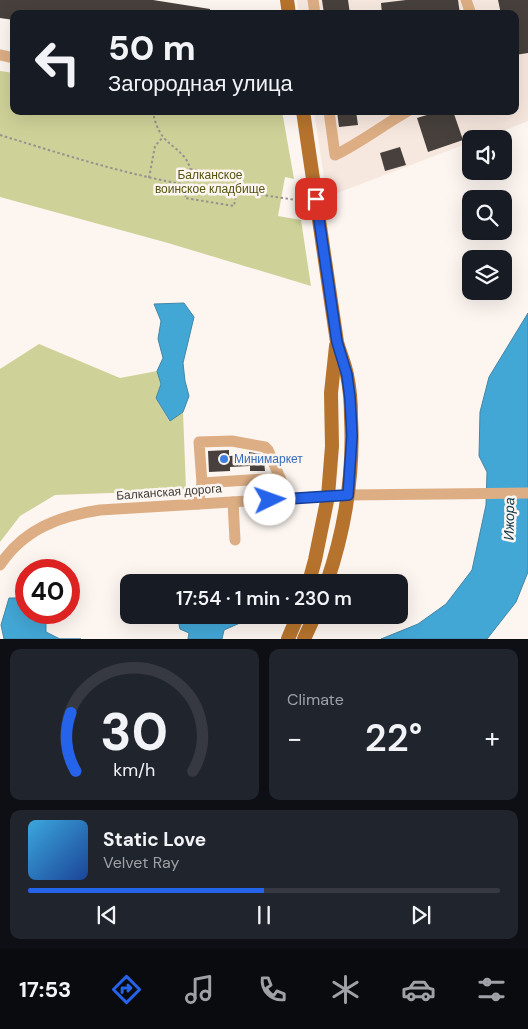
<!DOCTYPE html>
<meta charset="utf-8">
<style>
body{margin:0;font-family:"DM Sans",sans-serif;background:#20242c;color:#f1f3f6;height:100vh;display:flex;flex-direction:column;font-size:19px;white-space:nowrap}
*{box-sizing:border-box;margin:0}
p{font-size:16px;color:#9ea1a6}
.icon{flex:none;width:28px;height:28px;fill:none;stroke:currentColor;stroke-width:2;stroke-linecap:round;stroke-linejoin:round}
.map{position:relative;height:639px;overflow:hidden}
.drawer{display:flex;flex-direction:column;gap:10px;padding:10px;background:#0d0f14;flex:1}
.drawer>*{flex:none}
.hud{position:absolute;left:10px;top:10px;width:509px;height:105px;border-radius:10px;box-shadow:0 5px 20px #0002;background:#171b24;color:#f1f3f6;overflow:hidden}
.tools{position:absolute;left:462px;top:130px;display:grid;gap:10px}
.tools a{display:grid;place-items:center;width:50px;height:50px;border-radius:10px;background:#171b24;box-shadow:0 5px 20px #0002;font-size:25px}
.speed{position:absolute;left:15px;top:559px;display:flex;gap:10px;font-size:25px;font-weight:700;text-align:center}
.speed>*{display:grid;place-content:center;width:65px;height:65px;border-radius:50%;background:#171b24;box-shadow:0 5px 20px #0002;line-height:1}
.speed .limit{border:8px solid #d22;background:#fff;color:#111}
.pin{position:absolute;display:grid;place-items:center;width:42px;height:42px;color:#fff;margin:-21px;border-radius:10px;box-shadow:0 2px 8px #0006}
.me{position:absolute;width:55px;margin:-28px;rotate:87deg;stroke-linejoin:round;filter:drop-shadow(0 0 4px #0008)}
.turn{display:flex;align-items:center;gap:18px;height:105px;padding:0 15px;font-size:22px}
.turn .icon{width:65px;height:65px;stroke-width:2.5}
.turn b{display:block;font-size:35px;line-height:42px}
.big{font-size:38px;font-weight:600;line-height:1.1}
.drawer .tile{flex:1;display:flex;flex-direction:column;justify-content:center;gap:8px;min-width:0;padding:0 18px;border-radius:10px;background:#20242c}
.drawer .dial{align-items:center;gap:0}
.dial svg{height:130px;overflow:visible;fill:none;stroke:#363941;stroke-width:7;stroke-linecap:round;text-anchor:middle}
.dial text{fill:#f1f3f6;stroke:none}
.song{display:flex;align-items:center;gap:15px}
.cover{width:60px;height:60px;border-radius:8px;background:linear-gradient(135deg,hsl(200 70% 55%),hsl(220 70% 35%))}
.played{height:5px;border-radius:2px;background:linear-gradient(90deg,#2563eb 50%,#363941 50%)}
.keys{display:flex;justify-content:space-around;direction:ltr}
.heat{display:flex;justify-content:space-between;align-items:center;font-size:28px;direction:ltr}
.drawer .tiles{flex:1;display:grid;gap:10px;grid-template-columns:1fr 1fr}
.tile:last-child{grid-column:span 2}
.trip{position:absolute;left:120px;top:574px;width:288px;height:50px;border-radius:10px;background:#171b24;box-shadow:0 5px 20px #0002;font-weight:600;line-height:50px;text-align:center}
.tabs{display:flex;height:80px;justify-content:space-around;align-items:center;background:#090b0e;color:#9ea1a6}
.tabs .icon{width:35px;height:35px}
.tabs .selected{color:#2563eb}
.tabs b{font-size:22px;color:#f1f3f6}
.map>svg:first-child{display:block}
.built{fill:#f7e8df}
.green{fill:#cfd298}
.water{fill:#43a7d6;stroke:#4287a7}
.building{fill:#47403d}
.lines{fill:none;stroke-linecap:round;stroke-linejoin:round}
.path{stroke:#97928f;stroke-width:2;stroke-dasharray:2.5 2.5;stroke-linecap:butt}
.minor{stroke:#ddae84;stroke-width:11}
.major{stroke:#b6732d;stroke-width:14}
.route-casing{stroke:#184099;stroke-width:12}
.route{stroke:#2563eb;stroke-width:9}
.shop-dot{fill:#3f7fe0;stroke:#fcf5f0;stroke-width:2}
.labels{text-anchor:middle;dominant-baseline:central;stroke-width:5;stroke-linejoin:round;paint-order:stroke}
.park-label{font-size:12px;fill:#545510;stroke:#fcf5f0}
.shop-label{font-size:12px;fill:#366cbe;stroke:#fcf5f0;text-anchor:start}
.street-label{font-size:12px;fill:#3e3b39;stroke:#fcf5f0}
.water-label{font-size:14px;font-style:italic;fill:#0c384b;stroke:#fcf5f0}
</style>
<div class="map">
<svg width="528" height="639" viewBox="0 0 528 639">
<rect width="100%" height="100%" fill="#fcf5f0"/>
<path class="built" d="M297 0H528V121L481 139H471V142L327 197 314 111H515V14H299Z"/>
<g class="green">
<path d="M0 71 14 73V111H282L294 179 285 177 278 216 301 220 311 286 168 243 0 197Z"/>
<path d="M39 344 120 378 157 371 161 384 156 398 169 421 183 412 186 489 138 492 55 495 20 516 0 542V369Z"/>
</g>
<g class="water">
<path d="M184 303 194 317 183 363 185 381 189 396 183 412 170 421 156 398 161 384 157 371 163 358 158 339 161 321 154 304Z"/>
<path d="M528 313V572L516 602 487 639H381L418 624 446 604 472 570 486 505 487 472 479 456 480 412 489 377Z"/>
<path d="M9 598H23L26 600V612L46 613V632L60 639H81H4L1 625Z"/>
<path d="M177 615H239L240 623 224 630 222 639H188L189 633 180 629Z"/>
</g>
<g class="building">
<path d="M0 0H153L210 9 209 14H14V20L0 18Z"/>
<path d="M322 0H348L350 14H324Z"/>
<path d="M406 0H458L460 14H382L381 3Z"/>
<path d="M498 0H528V53L515 55V14H501Z"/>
<path d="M337 111H356L358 125 339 127Z"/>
<path d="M440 111H453L463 140 428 152 417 118Z"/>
<path d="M400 147 406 165 385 171 380 153Z"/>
<path d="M229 450V456L249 455V452L261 454 264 461 265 471H250V466L230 467V471L209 472 208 451Z"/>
</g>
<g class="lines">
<g class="path">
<path d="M153 111C154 120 158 131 164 138 174 149 187 154 190 169"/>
<path d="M0 135C62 154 123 174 188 185"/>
<path d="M190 169 239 177 234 206 185 198Z"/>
<path d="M149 178 155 146 163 137"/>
<path d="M236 191 303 201"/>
</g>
<g class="minor">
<path d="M313 0 315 14"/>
<path d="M466 0 471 14"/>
<path d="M0 55 14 58"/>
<path d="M329 111 335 155C360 143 383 125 408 111"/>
<path d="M202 483 280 478"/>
<path d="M233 502 235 540"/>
<path d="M198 504 202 483 199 442 232 441 265 447 268 450 289 499"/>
<path d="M0 565C24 529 59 516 100 510L348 495 528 493"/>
</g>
<g class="major">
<path d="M287 0 289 14"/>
<path d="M303 111 337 342C340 353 345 364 347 375 350 389 351 403 351 417 354 473 345 529 327 582"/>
<path d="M309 582 315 560 328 496 332 446 331 393 336 346"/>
<path d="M288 639 298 615"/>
<path d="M304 639 315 615"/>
</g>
</g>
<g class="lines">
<g class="route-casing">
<path id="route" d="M270 500 348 495 352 436 350 398 347 375 337 342 316 199"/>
</g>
<use href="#route" class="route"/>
</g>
<circle class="shop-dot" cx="224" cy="459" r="5"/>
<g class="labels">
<g class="park-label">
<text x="210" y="175">Балканское<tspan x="210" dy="14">воинское кладбище</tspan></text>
</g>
<g class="shop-label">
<text x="234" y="459">Минимаркет</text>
</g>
<g class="street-label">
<text transform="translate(169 492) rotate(-4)">Балканская дорога</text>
</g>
<g class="water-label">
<text transform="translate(509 519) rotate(-89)">Ижора</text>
</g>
</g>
</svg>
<div class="tools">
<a><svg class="icon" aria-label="sound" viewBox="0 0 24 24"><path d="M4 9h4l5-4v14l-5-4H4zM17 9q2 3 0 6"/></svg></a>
<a><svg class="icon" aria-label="search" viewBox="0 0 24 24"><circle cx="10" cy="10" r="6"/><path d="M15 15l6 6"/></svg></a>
<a><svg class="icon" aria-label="layers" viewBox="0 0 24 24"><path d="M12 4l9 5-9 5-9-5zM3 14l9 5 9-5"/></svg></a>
</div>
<div class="speed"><div class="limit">40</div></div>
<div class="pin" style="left:316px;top:199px;background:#d93025"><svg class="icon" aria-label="arrive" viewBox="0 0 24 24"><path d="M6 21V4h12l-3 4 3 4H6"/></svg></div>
<svg class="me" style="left:270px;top:500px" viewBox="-20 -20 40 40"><circle r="19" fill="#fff"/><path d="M0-13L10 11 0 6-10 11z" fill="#2563eb"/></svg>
<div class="trip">17:54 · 1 min · 230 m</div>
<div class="hud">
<div class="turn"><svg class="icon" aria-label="left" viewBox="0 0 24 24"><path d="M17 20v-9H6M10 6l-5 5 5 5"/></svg><div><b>50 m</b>Загородная улица</div></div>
</div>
</div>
<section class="drawer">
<div class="tiles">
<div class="tile dial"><svg viewBox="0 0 100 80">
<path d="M14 69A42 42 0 1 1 86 69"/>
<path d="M14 69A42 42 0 0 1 11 33" stroke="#2563eb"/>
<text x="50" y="56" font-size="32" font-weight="700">30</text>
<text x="50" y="72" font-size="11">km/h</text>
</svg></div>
<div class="tile"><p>Climate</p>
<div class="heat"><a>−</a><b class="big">22°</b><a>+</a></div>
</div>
<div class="tile">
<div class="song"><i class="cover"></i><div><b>Static Love</b><p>Velvet Ray</p></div></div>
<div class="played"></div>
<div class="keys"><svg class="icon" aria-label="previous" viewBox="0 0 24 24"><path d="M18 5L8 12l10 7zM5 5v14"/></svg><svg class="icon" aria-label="pause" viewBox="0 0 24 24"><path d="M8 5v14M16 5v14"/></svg><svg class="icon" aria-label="next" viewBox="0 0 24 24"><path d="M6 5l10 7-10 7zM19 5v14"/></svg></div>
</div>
</div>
</section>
<nav class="tabs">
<b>17:53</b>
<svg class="icon selected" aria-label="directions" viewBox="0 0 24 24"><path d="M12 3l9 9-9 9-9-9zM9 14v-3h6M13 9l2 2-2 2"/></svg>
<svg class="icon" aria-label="music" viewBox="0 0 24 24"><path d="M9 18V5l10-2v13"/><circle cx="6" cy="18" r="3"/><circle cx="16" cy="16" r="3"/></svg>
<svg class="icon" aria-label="phone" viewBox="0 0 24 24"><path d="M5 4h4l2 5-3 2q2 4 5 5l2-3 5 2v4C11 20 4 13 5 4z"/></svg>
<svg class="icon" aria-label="climate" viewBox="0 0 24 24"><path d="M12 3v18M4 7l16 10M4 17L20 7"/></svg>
<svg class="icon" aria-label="car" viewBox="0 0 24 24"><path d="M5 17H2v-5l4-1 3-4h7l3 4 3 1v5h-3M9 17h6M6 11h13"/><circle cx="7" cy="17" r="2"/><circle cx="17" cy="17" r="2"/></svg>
<svg class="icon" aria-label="filters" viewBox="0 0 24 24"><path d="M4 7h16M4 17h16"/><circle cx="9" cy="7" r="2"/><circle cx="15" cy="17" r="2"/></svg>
</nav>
